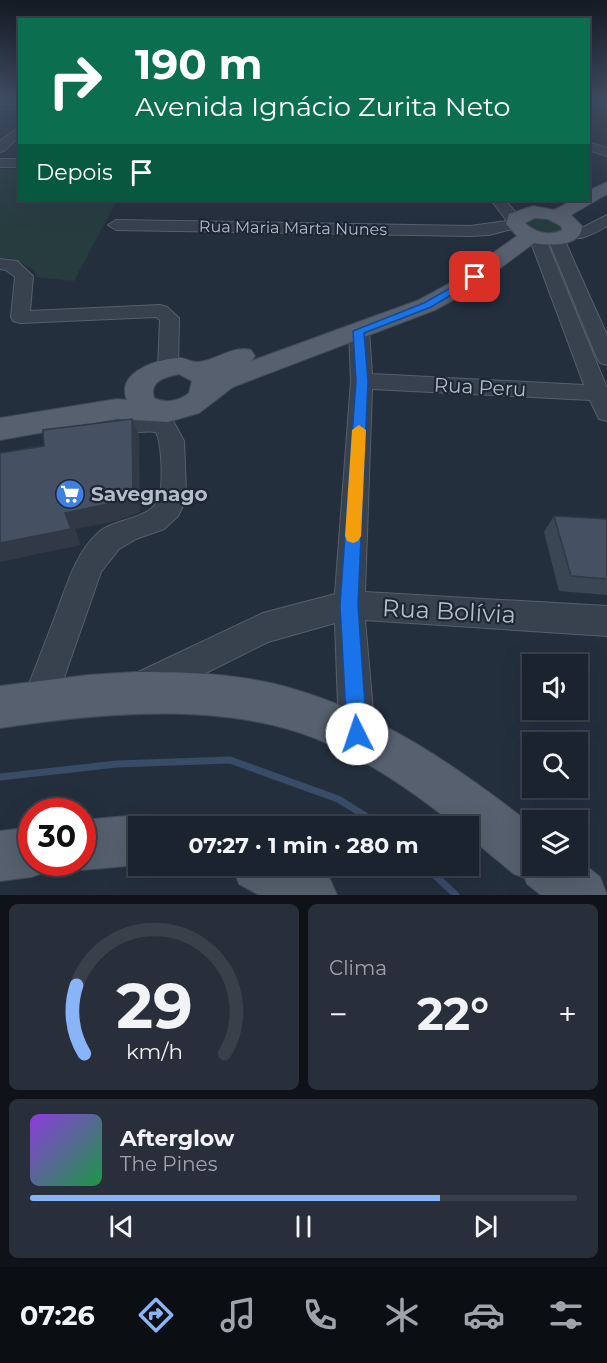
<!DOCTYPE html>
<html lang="pt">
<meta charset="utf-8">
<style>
body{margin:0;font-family:Montserrat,sans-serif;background:#282f3a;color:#f1f3f6;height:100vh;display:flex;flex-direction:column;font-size:22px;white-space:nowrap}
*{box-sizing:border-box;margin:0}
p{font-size:20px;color:#a0a4aa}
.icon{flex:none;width:33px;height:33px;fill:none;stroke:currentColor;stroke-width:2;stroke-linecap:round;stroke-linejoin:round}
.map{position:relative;height:895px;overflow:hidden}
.drawer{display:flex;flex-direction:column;gap:9px;padding:9px;background:#0f1319;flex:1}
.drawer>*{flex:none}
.top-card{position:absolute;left:18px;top:18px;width:572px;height:183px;border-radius:0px;box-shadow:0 6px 24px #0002,0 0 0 2px #39404a;background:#0b6e4f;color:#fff;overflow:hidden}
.fabs{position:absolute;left:522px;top:654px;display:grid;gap:12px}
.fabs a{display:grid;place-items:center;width:66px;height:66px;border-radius:0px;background:#1b232e;box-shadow:0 6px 24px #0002,0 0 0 2px #39404a;font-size:30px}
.speed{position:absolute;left:18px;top:798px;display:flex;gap:12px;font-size:30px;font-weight:700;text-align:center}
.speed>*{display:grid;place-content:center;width:78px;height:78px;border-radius:50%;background:#1b232e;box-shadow:0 6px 24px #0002,0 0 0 2px #39404a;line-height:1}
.speed .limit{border:9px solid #d22;background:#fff;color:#111}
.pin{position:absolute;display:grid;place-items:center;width:51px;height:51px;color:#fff;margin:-26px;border-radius:12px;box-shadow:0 3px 9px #0006}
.me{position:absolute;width:66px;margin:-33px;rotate:356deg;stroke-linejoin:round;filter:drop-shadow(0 0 4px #0008)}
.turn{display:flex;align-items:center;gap:21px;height:126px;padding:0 18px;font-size:27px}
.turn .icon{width:78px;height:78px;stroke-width:2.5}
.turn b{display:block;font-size:42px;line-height:51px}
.then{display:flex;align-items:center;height:57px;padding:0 18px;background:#0003;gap:12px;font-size:22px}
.big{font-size:45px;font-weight:700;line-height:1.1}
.drawer .tile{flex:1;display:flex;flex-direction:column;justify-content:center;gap:9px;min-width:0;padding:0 21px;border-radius:9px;background:#282f3a}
.drawer .dial{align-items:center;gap:0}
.dial svg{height:156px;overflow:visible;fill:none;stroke:#39404a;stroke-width:7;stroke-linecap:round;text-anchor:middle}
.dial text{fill:#f1f3f6;stroke:none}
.song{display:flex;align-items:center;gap:18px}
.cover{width:72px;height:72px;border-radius:9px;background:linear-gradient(135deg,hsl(270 70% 55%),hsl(140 70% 35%))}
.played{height:6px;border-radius:3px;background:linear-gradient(90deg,#8ab4f8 75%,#39404a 75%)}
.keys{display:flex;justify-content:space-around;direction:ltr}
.heat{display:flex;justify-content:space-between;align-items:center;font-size:33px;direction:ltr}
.drawer .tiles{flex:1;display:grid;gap:9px;grid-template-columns:1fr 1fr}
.tile:last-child{grid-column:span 2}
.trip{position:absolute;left:128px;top:816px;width:351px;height:60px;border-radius:0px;background:#1b232e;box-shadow:0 6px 24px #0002,0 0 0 2px #39404a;font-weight:700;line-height:60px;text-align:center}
.menu{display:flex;height:96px;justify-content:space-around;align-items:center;background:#0b0e12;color:#a0a4aa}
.menu .icon{width:42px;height:42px}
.menu .selected{color:#8ab4f8}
.menu b{font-size:27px;color:#f1f3f6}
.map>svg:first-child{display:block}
.green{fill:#263c3f}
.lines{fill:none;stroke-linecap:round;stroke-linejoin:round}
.stream{stroke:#394c67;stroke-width:7}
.minor-casing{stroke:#565f6c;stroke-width:2}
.major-casing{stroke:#414a57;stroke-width:2}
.minor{fill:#38414e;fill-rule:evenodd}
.major{fill:#56606e;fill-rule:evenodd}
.wall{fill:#3b4654}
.shaded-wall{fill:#303945}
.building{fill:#455162;stroke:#303945;stroke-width:1.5}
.route{fill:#1a73e8;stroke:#114b97;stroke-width:1.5}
.slow{fill:#f59e0b}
.labels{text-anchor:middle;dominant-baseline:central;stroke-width:4.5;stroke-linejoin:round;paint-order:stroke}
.far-street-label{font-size:16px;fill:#b4bcc9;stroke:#1d2633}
.street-label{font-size:20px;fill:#b4bcc9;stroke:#1d2633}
.poi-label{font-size:20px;font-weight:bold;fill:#b4bcc9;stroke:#1d2633;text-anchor:start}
.near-street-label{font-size:24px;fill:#b4bcc9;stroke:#1d2633}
</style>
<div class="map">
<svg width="607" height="895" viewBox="0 0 607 895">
<rect width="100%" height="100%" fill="#242f3e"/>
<g class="green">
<path d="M0 169H19L20 200H117L74 281 37 277 33 269 11 258H0Z"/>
<path d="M528 217H545L561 223 563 229 561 232 544 235 526 228 524 219Z"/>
</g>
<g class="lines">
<g class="stream">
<path d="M0 777 117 764 230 760 338 799 382 826"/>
<path d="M425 866 456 895"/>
</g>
<g class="minor-casing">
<g id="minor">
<rect x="0" y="99" width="20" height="5"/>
<path d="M20 126V136L4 151 0 152V141Z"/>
<path d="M588 142 607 148V156L588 150Z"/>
<rect x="0" y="159" width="20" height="8"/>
<path d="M491 200H505L523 221 520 227 489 235 470 236 116 230 108 225 116 220 470 226 507 221Z"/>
<path d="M607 215V226C595 233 576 245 564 233L567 230 582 228Z"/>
<path d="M537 232 545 237 607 388V421L599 419 590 400 372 389 365 592 607 606V636L365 620 375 733 369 745 357 751 345 745 339 733 335 623 268 642 144 704 132 699 127 687 132 675 263 613 335 594 351 381 349 331 352 327H366L369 331 372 374 584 385 529 237Z"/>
<path d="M556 234 564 239 607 335V365L600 363 597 358 548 239Z"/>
<path d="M0 259 17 261 33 276 30 311 160 305 167 307 179 318 178 367 175 372 168 374 161 372 158 367 160 320 156 317 20 323 13 321 11 317 15 277 6 270 0 269Z"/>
<path d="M146 414 172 419 184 441 186 492 182 508 178 516 164 529 136 539 119 549 101 572 52 712 40 717 28 712 23 700C34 671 45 642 56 614 67 585 75 554 98 533 114 518 149 520 158 500 164 487 162 444 156 432 136 429 115 440 96 434L92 428 96 422Z"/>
</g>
</g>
<g class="major-casing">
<g id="major">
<path d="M607 182V194L571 215 582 226C582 247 549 246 534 243L468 292 435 310 233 387 199 413 168 422 117 419 0 440V418L117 399 127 400C115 372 158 359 178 358 184 357 190 362 196 362 215 362 231 345 251 350L255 356 251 361 419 300 452 282 517 236 506 224 509 214 533 206 554 210 573 200H588V191ZM535 218 548 219 561 226 562 230C549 237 535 232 525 223ZM179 374 192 381 189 393C179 401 166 404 154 398 149 381 165 377 179 374Z"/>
<path d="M135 672C182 672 229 673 275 684 373 708 454 764 532 825V866H578V859L600 877 607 895H541L527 884 525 878 514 874 468 836V826H456C414 792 368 760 317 739 223 701 98 713 0 728V686L88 675Z"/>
<path d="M138 815 155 823 157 826H138V865L82 870 64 863 82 862V820Z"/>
<path d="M32 827V862H53L50 870 32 877 0 881V831Z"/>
<path d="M232 866H308L329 877 337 895H259L239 884Z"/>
</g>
</g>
<use href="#minor" class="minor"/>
<use href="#major" class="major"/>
</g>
<path class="wall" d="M554 516 607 519V595L559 591 544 532Z"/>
<path class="shaded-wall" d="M132 419 139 436 140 512 116 521 75 529 81 545 0 562V543Z"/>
<g class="building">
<path d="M132 419 133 496 108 504 65 513 71 529 0 543V453L44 446 43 430Z"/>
<path d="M554 516 607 519V579L571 576Z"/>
</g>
<linearGradient id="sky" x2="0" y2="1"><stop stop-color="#141a22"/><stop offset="0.44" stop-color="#3f4d63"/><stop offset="1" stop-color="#3f4d63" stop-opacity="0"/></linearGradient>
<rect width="607" height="225" fill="url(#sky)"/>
<path class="route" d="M475 274 480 277 478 279 431 307 364 333 368 381 358 605 367 734 364 741 357 744 350 741 347 734 340 605 356 381 353 331 424 303Z"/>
<path class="slow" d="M359 425 366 430 361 536 358 541 353 543 347 541 345 536 352 430Z"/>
<defs>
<g id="supermarket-disc" transform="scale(1.5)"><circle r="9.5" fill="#3f7fe0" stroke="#1d2633"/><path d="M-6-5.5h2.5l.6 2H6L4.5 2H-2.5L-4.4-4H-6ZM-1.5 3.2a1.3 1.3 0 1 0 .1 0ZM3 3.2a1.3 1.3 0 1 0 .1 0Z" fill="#fff"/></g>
</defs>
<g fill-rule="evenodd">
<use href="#supermarket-disc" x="70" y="494"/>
</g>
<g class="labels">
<g class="far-street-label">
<text transform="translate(293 228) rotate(1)">Rua Maria Marta Nunes</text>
</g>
<g class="street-label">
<text transform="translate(480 387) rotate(3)">Rua Peru</text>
</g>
<g class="poi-label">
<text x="91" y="494">Savegnago</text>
</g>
<g class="near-street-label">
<text transform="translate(449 611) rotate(3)">Rua Bolívia</text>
</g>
</g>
</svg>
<div class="fabs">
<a><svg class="icon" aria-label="sound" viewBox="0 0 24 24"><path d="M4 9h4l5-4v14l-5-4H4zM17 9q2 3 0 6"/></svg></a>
<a><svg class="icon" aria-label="search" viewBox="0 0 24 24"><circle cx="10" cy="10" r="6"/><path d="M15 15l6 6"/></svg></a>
<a><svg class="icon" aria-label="layers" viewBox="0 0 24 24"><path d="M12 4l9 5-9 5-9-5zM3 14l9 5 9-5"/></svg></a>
</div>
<div class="speed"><div class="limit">30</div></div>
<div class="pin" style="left:475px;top:277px;background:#d93025"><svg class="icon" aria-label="arrive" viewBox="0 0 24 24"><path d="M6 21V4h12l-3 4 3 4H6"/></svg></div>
<svg class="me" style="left:357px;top:734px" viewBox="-20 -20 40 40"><circle r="19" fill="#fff"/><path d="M0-13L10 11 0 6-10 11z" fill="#1a73e8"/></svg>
<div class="trip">07:27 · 1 min · 280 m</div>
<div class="top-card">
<div class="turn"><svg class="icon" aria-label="right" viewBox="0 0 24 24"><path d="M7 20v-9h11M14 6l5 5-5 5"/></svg><div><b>190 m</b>Avenida Ignácio Zurita Neto</div></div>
<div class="then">Depois<svg class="icon" aria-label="arrive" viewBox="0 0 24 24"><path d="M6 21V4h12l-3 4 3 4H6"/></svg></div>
</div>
</div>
<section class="drawer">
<div class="tiles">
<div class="tile dial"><svg viewBox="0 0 100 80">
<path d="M14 69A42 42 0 1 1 86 69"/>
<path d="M14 69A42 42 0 0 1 10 34" stroke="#8ab4f8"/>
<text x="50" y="56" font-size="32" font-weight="700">29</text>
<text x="50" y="72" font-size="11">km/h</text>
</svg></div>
<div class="tile"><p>Clima</p>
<div class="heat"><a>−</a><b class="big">22°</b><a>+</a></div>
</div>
<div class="tile">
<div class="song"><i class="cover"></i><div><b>Afterglow</b><p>The Pines</p></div></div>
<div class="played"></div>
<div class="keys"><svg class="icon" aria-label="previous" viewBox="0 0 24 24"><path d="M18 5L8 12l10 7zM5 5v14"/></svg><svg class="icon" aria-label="pause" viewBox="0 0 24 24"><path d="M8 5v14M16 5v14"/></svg><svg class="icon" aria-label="next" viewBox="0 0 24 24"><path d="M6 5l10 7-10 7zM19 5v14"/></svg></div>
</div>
</div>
</section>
<nav class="menu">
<b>07:26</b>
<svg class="icon selected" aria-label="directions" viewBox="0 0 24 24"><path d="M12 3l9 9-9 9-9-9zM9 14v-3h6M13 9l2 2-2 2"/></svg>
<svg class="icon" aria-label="music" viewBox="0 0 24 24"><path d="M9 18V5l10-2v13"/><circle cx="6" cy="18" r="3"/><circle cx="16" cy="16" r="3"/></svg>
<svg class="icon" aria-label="phone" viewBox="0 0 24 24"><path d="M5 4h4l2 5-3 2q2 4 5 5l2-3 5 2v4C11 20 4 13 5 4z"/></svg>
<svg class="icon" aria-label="climate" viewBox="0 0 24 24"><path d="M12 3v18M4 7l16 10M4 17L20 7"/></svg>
<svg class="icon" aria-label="car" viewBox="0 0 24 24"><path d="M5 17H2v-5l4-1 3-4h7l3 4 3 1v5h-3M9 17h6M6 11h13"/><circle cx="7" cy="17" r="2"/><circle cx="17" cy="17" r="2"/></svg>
<svg class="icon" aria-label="filters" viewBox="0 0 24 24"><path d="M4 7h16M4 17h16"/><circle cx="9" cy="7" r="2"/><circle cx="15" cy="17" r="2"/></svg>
</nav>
